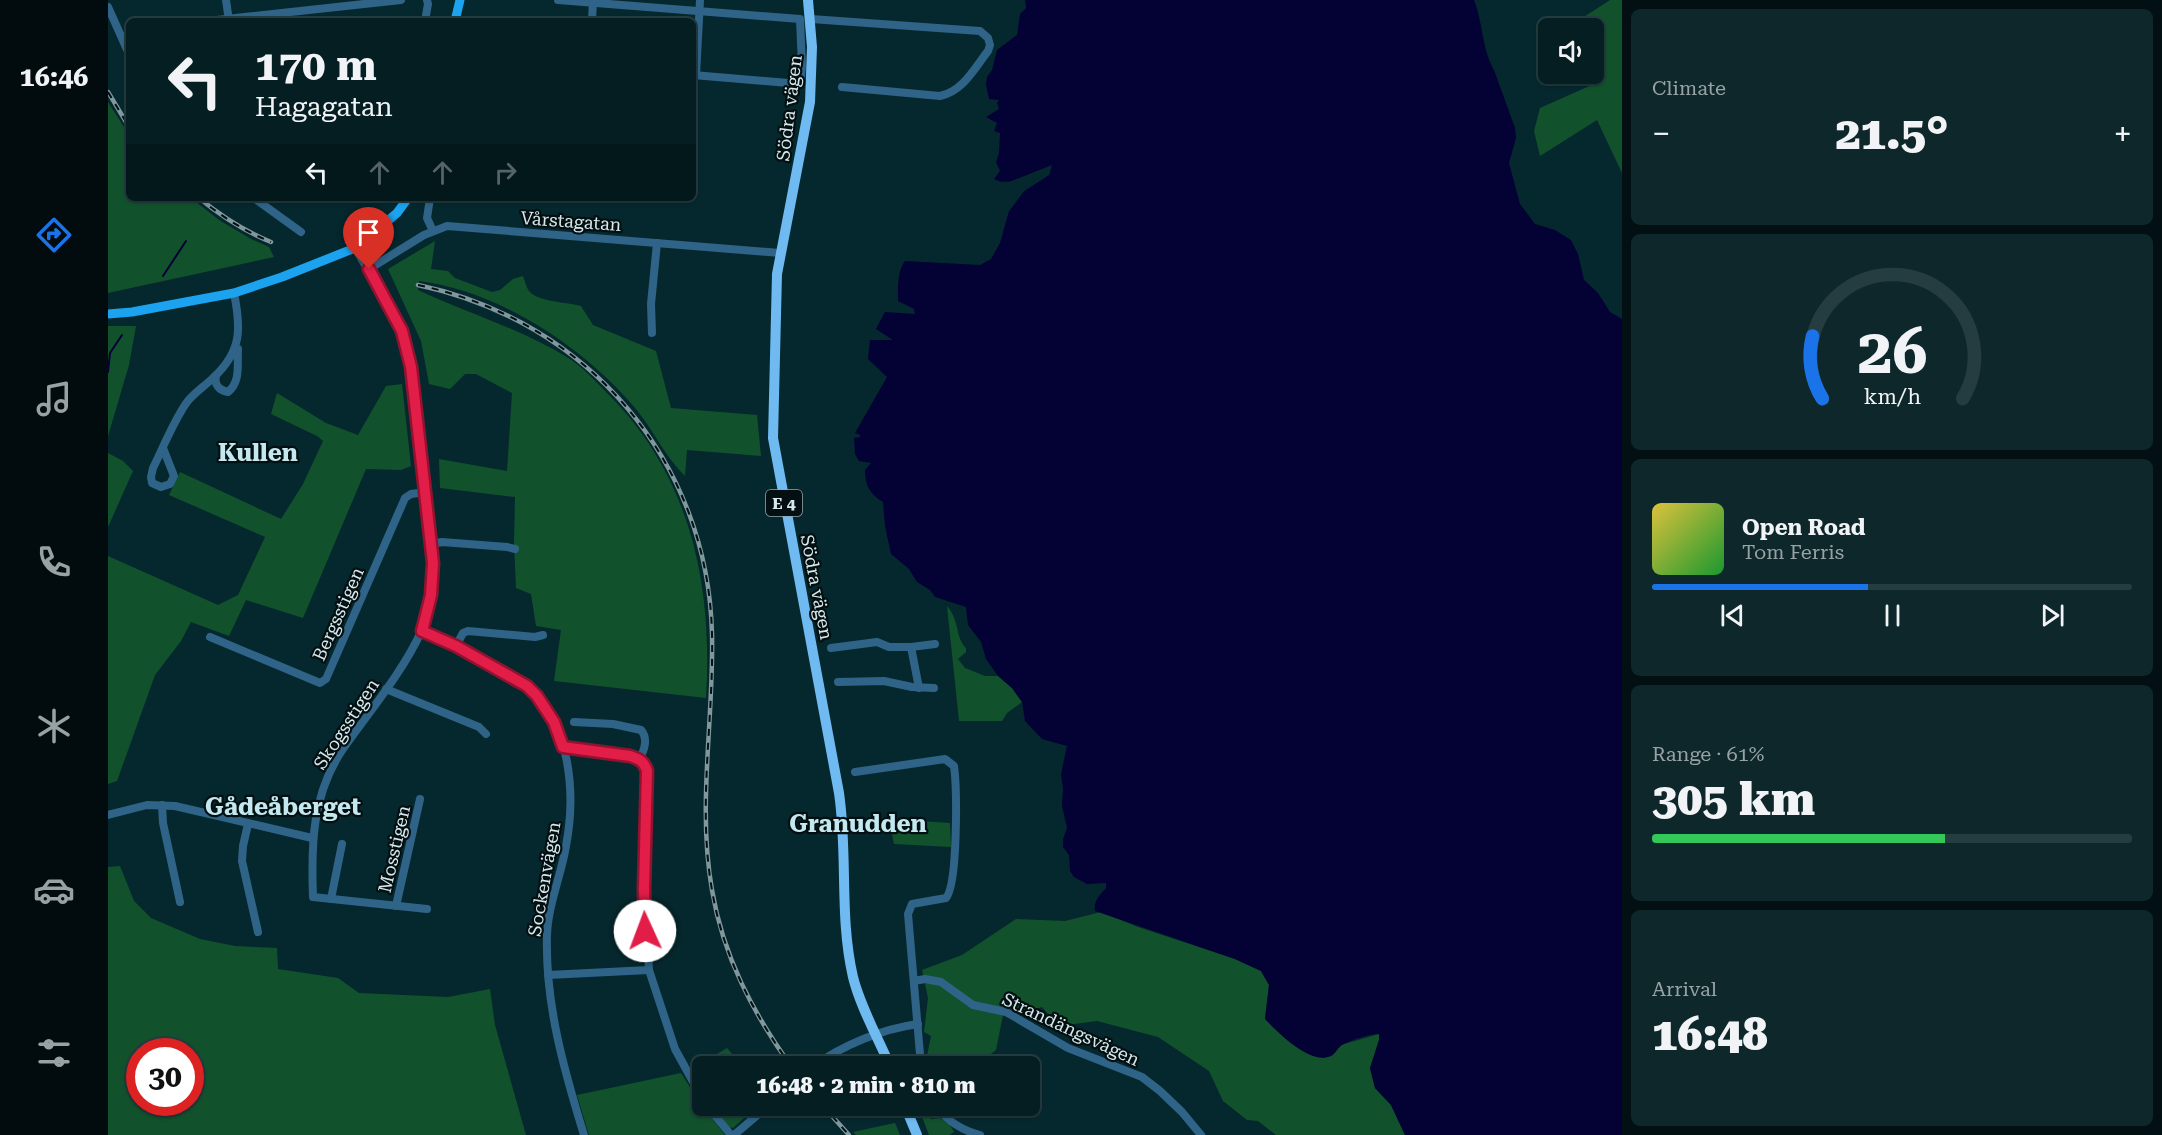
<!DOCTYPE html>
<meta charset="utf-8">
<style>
body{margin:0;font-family:"Roboto Serif",serif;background:#0d272a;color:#f1f3f6;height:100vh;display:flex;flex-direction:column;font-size:22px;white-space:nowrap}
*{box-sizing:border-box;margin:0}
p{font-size:20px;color:#97a2a5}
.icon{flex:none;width:33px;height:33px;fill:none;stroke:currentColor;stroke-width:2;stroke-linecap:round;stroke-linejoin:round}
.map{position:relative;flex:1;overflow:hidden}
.panel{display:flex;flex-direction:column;gap:9px;padding:9px;background:#021013;width:540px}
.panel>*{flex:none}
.hud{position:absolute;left:18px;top:18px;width:570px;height:183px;border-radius:9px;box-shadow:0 2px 4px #0004,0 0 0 2px #253c40;background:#041e22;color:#f1f3f6;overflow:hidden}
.buttons{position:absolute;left:1430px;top:18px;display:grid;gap:12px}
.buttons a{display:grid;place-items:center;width:66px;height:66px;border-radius:9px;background:#041e22;box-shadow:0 2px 4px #0004,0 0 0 2px #253c40;font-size:30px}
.speed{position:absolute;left:18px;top:1038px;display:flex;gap:12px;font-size:30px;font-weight:700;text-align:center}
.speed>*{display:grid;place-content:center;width:78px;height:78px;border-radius:50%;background:#041e22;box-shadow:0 2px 4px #0004,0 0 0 2px #253c40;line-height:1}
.speed .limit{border:9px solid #d22;background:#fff;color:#111}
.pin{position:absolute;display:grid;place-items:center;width:51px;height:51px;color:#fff;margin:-62px -26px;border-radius:50% 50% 50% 0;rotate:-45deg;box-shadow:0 0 6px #0007}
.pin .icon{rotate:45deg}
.me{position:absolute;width:66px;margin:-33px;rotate:358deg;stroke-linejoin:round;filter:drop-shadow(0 0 4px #0008)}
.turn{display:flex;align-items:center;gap:21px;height:126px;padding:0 30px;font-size:27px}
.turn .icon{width:78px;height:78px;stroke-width:2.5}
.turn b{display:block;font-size:42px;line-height:51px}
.lanes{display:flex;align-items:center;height:57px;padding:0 30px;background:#0003;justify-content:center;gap:30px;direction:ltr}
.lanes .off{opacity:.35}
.big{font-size:45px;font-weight:800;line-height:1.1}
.panel .widget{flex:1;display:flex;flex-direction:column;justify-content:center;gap:9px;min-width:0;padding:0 21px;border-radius:9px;background:#0d272a}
.panel .dial{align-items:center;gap:0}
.dial svg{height:156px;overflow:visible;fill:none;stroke:#253c40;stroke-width:7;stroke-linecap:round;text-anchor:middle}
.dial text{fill:#f1f3f6;stroke:none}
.song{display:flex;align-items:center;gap:18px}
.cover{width:72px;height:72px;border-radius:9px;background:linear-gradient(135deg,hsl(50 70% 55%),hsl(130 70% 35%))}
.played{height:6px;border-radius:3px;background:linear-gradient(90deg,#1a73e8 45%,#253c40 45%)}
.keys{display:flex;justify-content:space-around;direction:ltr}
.heat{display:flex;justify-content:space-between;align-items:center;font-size:33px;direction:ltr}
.charge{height:9px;border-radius:4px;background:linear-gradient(90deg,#34c759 61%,#253c40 0)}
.trip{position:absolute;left:584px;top:1056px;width:348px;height:60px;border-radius:9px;background:#041e22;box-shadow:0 2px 4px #0004,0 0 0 2px #253c40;font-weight:800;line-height:60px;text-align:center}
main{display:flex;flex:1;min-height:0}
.tabs{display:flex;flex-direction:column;width:108px;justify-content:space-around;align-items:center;background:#020c0e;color:#97a2a5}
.tabs .icon{width:42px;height:42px}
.tabs .on{color:#1a73e8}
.tabs b{font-size:27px;color:#f1f3f6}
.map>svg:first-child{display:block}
.green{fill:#11522c;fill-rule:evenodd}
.water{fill:#040134}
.pier{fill:#05282e}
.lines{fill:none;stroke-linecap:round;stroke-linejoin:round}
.stream{stroke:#040134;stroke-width:2}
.minor{stroke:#2f6488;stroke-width:8}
.major{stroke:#1ca3f0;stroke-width:9}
.highway{stroke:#6ebaf1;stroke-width:10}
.rail-casing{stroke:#7f989d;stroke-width:4.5}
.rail{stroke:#030f11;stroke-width:2;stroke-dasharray:7;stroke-linecap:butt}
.route-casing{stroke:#92132f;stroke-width:15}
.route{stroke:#e11d48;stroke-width:10}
.labels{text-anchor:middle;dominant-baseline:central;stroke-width:4.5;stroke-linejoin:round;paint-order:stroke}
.shield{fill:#030f11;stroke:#97a8ab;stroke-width:1.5}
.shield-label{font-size:16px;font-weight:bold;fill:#d7e9ed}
.street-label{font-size:18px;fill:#d7e9ed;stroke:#030f11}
.district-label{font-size:24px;font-weight:bold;fill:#c3e8f0;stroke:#030f11}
</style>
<main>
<nav class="tabs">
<b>16:46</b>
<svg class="icon on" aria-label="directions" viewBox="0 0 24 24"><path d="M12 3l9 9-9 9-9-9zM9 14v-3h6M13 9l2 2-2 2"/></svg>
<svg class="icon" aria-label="music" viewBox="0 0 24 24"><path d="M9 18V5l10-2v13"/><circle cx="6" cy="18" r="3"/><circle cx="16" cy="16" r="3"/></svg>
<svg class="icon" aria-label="phone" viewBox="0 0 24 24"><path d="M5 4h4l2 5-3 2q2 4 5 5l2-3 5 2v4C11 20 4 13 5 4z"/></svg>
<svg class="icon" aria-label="climate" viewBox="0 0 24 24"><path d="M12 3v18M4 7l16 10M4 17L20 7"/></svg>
<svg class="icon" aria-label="car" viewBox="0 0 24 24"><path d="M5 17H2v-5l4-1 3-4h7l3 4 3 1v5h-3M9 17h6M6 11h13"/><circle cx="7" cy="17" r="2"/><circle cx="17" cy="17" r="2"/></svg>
<svg class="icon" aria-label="filters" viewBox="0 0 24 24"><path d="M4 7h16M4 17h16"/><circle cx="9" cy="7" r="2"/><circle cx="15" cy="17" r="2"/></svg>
</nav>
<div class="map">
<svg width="1514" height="1135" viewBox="0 0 1514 1135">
<rect width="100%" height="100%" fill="#05282e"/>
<g class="green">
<path d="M1502 0H1514V173L1489 120 1432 156 1426 131 1432 108 1486 84 1482 74H1485V28H1463L1462 26Z"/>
<path d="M0 102 21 135V198H83L111 220 143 239 161 247 166 257 0 293Z"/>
<path d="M327 241 323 269 340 271 347 278 384 292 392 290 405 279 415 276C417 281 418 287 421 291 430 302 459 302 473 306L485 325 548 351 563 408 649 415 653 456 579 450 577 476C557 457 546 431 528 409 477 348 392 291 311 281L310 290C361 314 414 329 462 359 477 369 490 384 502 396 583 478 605 586 598 698L446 681 453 630 428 626 423 594 408 588 406 543 407 497 332 488 331 459 399 471 404 393 368 374H357L342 389 321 384 313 341 280 269Z"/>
<path d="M0 326H28L21 365 0 436Z"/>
<path d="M294 384 303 466 293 470 258 469 195 618 138 600 121 636 83 622 73 641 47 675 9 781 0 784V556L110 605 130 595 157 537 61 495 72 472 173 519 195 484 215 441 209 436 163 414 169 393 218 423 250 435 278 386Z"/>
<path d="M0 453 15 461 25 471 0 527Z"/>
<path d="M839 606C852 621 847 637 858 648V652L850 659 857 668 877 676H890L904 688 914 702 899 713 894 721H851Z"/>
<path d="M781 819 842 823 843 847 786 844Z"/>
<path d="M12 866 26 901 43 918 92 939 127 946 169 948 170 969 230 978 251 993 340 997 382 989 387 1025 418 1135H0V867ZM32 1052H82V1102H32Z"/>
<path d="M993 912 1030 927 1127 959 1153 971 1161 985 1157 1019 1215 1058 1224 1056 1233 1045 1271 1034V1040L1262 1068 1267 1088 1283 1105 1297 1135H1168L1150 1121 1139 1120 1115 1101 1101 1071 1050 1037 989 1021 943 1027 941 1015 934 1007 912 1014 899 1007 896 1010 888 1050 875 1060 854 1061 844 1066H817L823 1036 816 1032 820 998 814 970 854 955 908 919 957 921Z"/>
<path d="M619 1048 634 1066H594V1090L581 1071Z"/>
<path d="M573 1073 594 1106 617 1135H481L469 1095Z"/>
<path d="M604 1106H649L625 1128 619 1127Z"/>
<path d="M810 1106H821L823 1108 818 1115 823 1119 832 1118 842 1125 846 1132 841 1135H821Z"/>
<path d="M787 1123 792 1135H748L745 1132Z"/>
</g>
<path class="water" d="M917 0H1366C1375 23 1374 49 1386 70L1407 128 1408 138 1401 163 1412 204 1427 224 1447 230 1463 240 1470 254 1476 280 1490 293 1502 312 1514 319V1135H1297L1283 1105 1267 1088 1262 1068 1271 1040V1034C1261 1034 1243 1040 1234 1045 1230 1047 1228 1053 1224 1055 1205 1068 1169 1032 1157 1019L1161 985 1153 971 1127 959 987 911C985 901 992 895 998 888V883L979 884 966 877 962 871 961 855 955 847V839L959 828 954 806 955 789 953 774 959 746 934 739 917 721 914 702 904 688 890 676 878 659 873 642 860 625 858 607 827 597 822 590 809 582 801 569 783 554 777 526 775 502C762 494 757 486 757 470L763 463 751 461 747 454 746 438 752 437V435L747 433 779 377 760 359 762 340H785L768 329 777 312 807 314 806 309 790 301C790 289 789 271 797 261L872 265 883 259 892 243 901 211 916 191 941 175 943 166C927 173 902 188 886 179L892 171 888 162 891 153 892 133 886 131 889 123 878 117 891 109 889 103 891 100 881 99 878 85 879 77 884 70 889 50 909 35 912 14 918 8Z"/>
<path class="pier" d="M944 165 941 175 916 191 901 211V206L914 189 938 173 939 171 901 185V182Z"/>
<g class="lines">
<g class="stream">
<path d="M55 276 78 241"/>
<path d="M0 372 2 353 14 335"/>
</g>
<g class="minor">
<path d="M118 0 121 21"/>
<path d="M450 0 692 19 694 66 692 84 585 75"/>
<path d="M0 7 21 54"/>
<path d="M703 19 872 31 880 38 882 45 880 51C866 69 855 91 832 96L734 87"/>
<path d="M99 21 293 0"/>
<path d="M317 21 320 4 319 0"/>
<path d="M484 21 485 0"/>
<path d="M588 75 592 0"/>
<path d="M146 198 193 232"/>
<path d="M322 198 319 218 325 231"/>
<path d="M247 248 289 319C310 368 311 426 317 479 320 512 327 546 325 579 324 596 321 616 313 632 294 673 261 712 235 749 204 794 203 845 205 897L319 909"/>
<path d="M261 269 316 235 339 226 672 253"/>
<path d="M544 333 543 304 549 243"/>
<path d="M108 376C106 385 111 390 120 392 133 382 129 364 130 349"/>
<path d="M55 448 66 476 62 484 53 487 44 483 43 477 45 468C56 446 65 422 79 402 87 392 97 386 106 377 134 351 133 328 126 293"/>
<path d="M323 544 334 542 399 547 407 549"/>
<path d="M313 631C339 642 363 654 387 667 397 673 409 678 418 686 463 722 468 794 458 846 453 876 440 905 439 935 437 1004 456 1070 476 1135"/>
<path d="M102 637 212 683 218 679 297 498 303 494 318 492"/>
<path d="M348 646 355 633 360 631 427 637 435 635"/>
<path d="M803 647 811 688"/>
<path d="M723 648 769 642 781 647H803L827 644"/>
<path d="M730 682 776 681 804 687 826 688"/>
<path d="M278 689 371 727 378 734"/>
<path d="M466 722 505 724 533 730C540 738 537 750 531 759"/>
<path d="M455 747 522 756C531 759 535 761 539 771L536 889 541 970 567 1049 594 1098"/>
<path d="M747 772 837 759 846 766C849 788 850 884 838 898L804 904 800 914 813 1066"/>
<path d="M54 805 55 823 72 902"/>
<path d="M0 815 39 805 67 806 204 838"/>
<path d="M140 824 135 846 134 861 150 932"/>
<path d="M223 899 234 844"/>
<path d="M288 906 312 799"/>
<path d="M440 975 541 970"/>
<path d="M806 981 817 979 833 982 865 1005 898 1012 960 1048 1034 1077 1052 1091 1074 1112 1093 1135"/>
<path d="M706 1066C735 1045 774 1029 810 1024"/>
<path d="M599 1106 623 1135"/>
<path d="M827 1106C840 1121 853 1130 872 1135"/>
<path d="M626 1135 660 1106"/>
</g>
<g class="major">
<path d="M347 21 352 0"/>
<path d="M0 314 24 312 126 293 174 277 247 248 289 213 300 198"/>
</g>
<g class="highway">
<path d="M700 0 704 47 702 102 669 274 665 438 731 793C740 854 731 917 745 977 752 1006 770 1038 782 1066"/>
<path d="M797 1106 809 1135"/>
</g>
<g class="rail-casing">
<g id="rail">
<path d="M0 92 21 127"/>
<path d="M91 198C113 216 136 231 163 242"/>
<path d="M310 285C480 321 600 461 604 634 606 720 589 805 604 890 615 956 645 1013 683 1066"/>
<path d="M715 1106 741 1135"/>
</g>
</g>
<use href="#rail" class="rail"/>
</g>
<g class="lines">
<g class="route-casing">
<path id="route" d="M261 269 294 331 303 367 325 563 323 595 314 631 348 646 419 686 429 696 446 722 455 747 522 756C531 759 536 761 539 771L536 889 537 931"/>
</g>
<use href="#route" class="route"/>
</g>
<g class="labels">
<rect class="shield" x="658" y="490" width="36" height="26" rx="4.5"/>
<g class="shield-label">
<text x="676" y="503">E 4</text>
</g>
<g class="street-label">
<text transform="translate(681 108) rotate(-83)">Södra vägen</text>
<text transform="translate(463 221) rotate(4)">Vårstagatan</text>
<text transform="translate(709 587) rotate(79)">Södra vägen</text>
<text transform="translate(230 614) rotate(-66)">Bergsstigen</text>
<text transform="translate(238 724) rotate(-57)">Skogsstigen</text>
<text transform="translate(286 849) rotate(-77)">Mosstigen</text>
<text transform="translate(436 879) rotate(-80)">Sockenvägen</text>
<text transform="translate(963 1029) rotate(25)">Strandängsvägen</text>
</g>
<g class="district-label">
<text x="150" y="453">Kullen</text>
<text x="175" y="807">Gådeåberget</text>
<text x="750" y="824">Granudden</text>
</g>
</g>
</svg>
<div class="buttons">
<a><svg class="icon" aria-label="sound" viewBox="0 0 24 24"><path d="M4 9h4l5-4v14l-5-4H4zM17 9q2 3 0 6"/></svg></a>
</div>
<div class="speed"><div class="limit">30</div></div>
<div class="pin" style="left:261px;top:269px;background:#d93025"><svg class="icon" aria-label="arrive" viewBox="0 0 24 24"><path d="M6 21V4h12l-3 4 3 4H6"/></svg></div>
<svg class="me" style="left:537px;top:931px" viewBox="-20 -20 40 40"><circle r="19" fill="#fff"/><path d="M0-13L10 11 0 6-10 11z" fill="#e11d48"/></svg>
<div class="trip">16:48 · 2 min · 810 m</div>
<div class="hud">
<div class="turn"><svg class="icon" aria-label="left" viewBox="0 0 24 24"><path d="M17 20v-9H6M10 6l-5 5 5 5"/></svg><div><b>170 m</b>Hagagatan</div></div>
<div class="lanes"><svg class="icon" aria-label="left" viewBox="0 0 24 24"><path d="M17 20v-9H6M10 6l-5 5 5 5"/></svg><svg class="icon off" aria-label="ahead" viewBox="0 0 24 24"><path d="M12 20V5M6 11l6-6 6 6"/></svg><svg class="icon off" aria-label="ahead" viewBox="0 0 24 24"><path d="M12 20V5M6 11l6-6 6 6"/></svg><svg class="icon off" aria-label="right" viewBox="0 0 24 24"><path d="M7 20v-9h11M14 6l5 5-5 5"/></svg></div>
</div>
</div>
<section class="panel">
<div class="widget"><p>Climate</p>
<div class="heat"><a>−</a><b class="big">21.5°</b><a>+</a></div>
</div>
<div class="widget dial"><svg viewBox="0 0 100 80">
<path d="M14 69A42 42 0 1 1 86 69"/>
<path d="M14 69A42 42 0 0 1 9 37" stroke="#1a73e8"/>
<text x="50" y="56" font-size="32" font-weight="700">26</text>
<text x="50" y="72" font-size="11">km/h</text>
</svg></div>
<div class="widget">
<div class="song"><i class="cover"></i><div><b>Open Road</b><p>Tom Ferris</p></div></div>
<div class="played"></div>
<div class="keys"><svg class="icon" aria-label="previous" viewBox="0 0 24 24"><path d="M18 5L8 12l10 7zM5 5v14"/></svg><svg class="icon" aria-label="pause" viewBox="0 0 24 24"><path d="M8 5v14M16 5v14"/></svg><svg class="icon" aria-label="next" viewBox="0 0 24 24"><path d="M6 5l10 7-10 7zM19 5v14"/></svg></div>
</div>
<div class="widget"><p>Range · 61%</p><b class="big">305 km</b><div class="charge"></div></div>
<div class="widget"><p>Arrival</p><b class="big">16:48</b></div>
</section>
</main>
